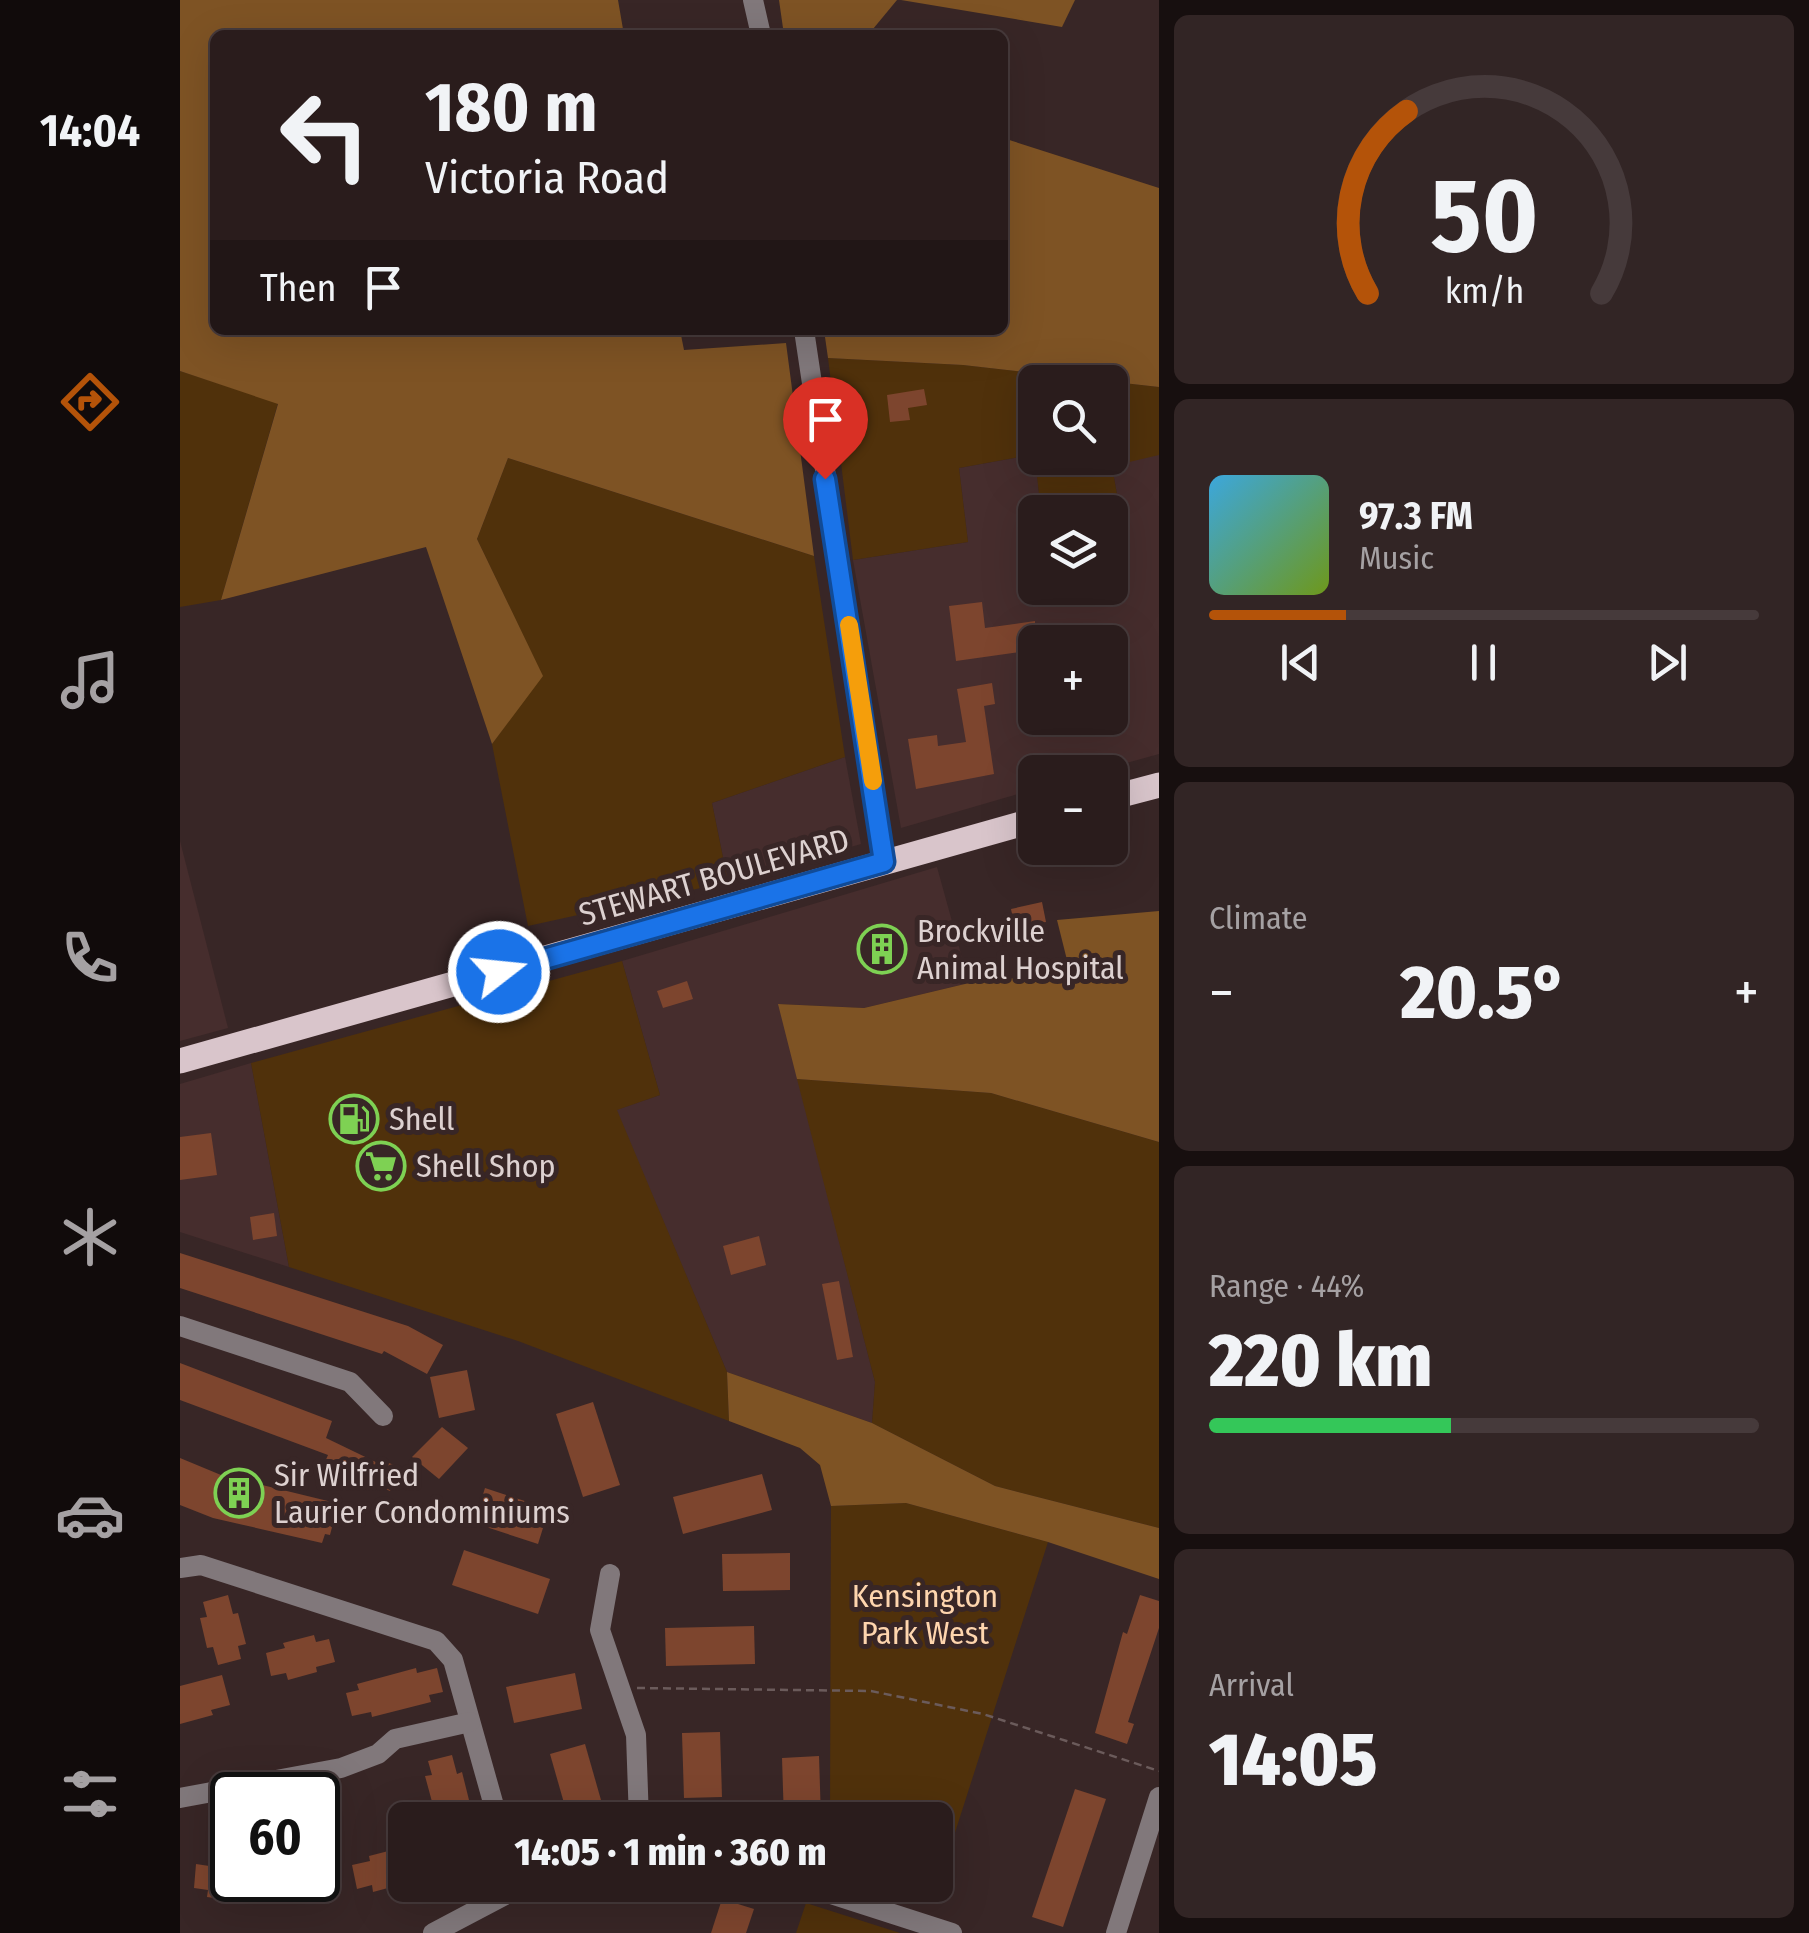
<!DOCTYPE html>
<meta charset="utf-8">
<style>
body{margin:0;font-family:"Fira Sans Condensed",sans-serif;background:#322525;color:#f1f3f6;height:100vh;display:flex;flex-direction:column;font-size:38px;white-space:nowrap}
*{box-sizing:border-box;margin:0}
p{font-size:32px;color:#a5a1a3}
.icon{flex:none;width:55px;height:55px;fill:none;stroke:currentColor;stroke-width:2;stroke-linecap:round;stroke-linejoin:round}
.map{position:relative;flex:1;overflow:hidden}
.details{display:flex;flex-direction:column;gap:15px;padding:15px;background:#170f0f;width:650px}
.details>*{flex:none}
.guide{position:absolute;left:30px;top:30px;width:798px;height:305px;border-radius:15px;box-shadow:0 10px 40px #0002,0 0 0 2px #463a3b;background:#2a1c1c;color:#f1f3f6;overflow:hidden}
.controls{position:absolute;left:838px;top:365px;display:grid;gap:20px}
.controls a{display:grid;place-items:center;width:110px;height:110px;border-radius:15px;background:#2a1c1c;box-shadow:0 10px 40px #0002,0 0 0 2px #463a3b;font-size:50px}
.speed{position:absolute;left:30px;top:1772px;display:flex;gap:20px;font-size:50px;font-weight:700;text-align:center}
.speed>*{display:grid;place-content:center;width:130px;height:130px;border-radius:50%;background:#2a1c1c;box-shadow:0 10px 40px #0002,0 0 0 2px #463a3b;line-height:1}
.speed .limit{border:5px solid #111;border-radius:15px;background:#fff;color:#111}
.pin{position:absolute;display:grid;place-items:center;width:85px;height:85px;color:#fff;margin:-102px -42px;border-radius:50% 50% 50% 0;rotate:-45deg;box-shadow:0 0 10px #0007}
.pin .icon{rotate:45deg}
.me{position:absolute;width:110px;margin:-55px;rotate:74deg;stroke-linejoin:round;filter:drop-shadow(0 0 8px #0008)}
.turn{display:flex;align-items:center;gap:35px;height:210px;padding:0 50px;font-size:45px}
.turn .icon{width:130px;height:130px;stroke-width:2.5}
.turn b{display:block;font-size:70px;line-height:85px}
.then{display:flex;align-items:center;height:95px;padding:0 50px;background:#0003;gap:20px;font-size:38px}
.big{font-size:75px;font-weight:800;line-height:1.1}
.details .widget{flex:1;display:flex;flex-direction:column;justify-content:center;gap:15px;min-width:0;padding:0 35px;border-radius:15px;background:#322525}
.details .dial{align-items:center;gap:0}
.dial svg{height:260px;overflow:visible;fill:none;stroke:#463a3b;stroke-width:7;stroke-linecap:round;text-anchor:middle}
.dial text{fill:#f1f3f6;stroke:none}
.song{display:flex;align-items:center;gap:30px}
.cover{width:120px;height:120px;border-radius:15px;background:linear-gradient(135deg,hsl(200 70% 55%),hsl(80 70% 35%))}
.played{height:10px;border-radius:5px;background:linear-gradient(90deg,#b45309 25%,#463a3b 25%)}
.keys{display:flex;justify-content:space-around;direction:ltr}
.heat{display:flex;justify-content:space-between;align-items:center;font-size:55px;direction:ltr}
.charge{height:15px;border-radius:8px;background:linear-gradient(90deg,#34c759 44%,#463a3b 0)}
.trip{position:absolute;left:208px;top:1802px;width:565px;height:100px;border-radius:15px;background:#2a1c1c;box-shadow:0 10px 40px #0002,0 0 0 2px #463a3b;font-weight:800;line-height:100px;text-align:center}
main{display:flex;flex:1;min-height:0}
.dock{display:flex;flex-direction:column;width:180px;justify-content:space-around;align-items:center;background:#110b0b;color:#a5a1a3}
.dock .icon{width:70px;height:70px}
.dock .current{color:#b45309}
.dock b{font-size:45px;color:#f1f3f6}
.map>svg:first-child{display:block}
.built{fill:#462d2d;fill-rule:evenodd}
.green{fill:#50310b}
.forest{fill:#7e5324}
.building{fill:#7d452e}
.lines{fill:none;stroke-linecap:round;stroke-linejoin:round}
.path{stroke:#6b5b5b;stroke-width:2.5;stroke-dasharray:8 5;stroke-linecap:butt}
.minor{stroke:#81787b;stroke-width:20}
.major{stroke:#d9c5cb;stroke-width:25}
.route-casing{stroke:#114b97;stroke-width:25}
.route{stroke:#1a73e8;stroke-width:18}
.slow{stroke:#f59e0b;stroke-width:18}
.labels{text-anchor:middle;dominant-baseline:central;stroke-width:10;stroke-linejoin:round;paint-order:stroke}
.street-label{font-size:32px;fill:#ddd1d0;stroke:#382626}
.poi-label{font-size:32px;fill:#ddd1d0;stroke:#382626;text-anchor:start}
.park-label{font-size:32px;fill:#fed5ae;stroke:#382626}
</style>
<main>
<nav class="dock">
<b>14:04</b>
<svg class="icon current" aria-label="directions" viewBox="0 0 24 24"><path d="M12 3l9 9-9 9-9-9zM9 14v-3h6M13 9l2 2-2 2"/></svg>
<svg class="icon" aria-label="music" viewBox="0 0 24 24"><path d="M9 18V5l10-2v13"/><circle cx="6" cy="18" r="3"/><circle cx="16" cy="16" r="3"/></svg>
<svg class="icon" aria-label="phone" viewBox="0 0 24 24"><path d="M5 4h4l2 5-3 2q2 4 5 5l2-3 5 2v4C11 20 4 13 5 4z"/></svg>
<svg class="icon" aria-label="climate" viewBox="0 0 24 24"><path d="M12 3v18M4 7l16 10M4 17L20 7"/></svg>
<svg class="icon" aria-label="car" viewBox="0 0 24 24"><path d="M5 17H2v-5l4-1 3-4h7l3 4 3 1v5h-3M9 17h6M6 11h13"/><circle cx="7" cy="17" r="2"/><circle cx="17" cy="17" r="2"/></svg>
<svg class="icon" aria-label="filters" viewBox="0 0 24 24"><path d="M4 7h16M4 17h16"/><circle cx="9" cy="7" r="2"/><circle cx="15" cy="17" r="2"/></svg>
</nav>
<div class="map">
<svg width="979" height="1933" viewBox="0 0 979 1933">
<rect width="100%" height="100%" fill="#382626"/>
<g class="built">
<path d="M979 453V754L914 772H855V789L721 828 673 560 788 542 779 468 855 454 861 512H855V588H930V519L941 516 931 462ZM855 642H930V718H855Z"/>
<path d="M665 757 681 844 548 882 532 803Z"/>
<path d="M0 841 48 1028 0 1041Z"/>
<path d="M757 867 789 983 684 1008 599 1004 695 1382 692 1423 547 1372 436 1110 480 1095 442 961Z"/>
<path d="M71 1063 109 1267 0 1232V1084Z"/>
</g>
<g class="green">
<path d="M648 358 783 365 979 387V455L932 466 941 517 930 519V512H861L855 458H930V382H855V454L779 468 788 542 673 560Z"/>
<path d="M0 371 98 403 41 600 0 607Z"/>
<path d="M328 458 634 556 665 757 532 803 548 882 348 926 312 744 362 675 297 539Z"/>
<path d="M442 961 480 1095 437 1110 547 1372 549 1421 338 1341 109 1267 71 1063Z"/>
<path d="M617 1079 811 1093 979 1142V1528L815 1486 692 1423 695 1382Z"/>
<path d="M726 1503 868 1542 755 1895 722 1885H755V1820H650L651 1506Z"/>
<path d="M626 1903 720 1933H616Z"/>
</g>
<g class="forest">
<path d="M0 0H438L444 35H35V330H500L504 350 606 343 634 556 328 458 297 539 363 676 312 744 246 547 41 600 98 404 0 371Z"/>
<path d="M599 0H717L688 35H604Z"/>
<path d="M721 0H895L882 27Z"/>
<path d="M823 138 979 188V387L783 365 648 358 644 330H822Z"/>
<path d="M979 911V1142L811 1093 617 1079 598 1004 684 1008 789 983 890 972 877 920Z"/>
<path d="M547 1372 692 1423 815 1486 979 1528V1579L868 1542 726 1503 651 1506 640 1465 620 1448 549 1421Z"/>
</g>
<g class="building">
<path d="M744 389 747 405 728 408 730 420 710 422 707 395Z"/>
<path d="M802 602 805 628 855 621V650L776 661 769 606Z"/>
<path d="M812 683 815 704 804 706 814 774 736 789 728 739 757 735 758 746 786 742 777 689Z"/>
<path d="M862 902 866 922 835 929 831 909Z"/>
<path d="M711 925 722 965 693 973 681 933Z"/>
<path d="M507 981 513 999 483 1008 477 991Z"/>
<path d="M31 1133 37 1175 0 1180V1137Z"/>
<path d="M94 1213 97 1236 73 1240 70 1217Z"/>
<path d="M579 1236 586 1265 551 1275 543 1246Z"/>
<path d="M0 1253 228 1326 263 1345 247 1374 204 1351 202 1354 0 1288Z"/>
<path d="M659 1281 673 1357 657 1360 642 1284Z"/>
<path d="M0 1363 152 1421 146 1438 204 1466 206 1462 220 1467 210 1491 144 1464 148 1455 0 1400Z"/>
<path d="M287 1370 295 1410 259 1418 250 1377Z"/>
<path d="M413 1402 440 1485 403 1497 376 1414Z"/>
<path d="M262 1427 288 1448 259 1479 232 1457Z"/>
<path d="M0 1458 41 1475 152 1502V1507L157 1508 150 1535 145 1534 142 1543 33 1518 0 1505Z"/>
<path d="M582 1474 592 1510 503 1534 493 1497Z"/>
<path d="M305 1488 369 1509 358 1544 294 1523Z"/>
<path d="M284 1550 370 1579 358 1614 272 1585Z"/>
<path d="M610 1553V1590L543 1591 542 1554Z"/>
<path d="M48 1595 53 1614 58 1613 66 1644 58 1646 61 1659 38 1665 33 1647 27 1648 20 1618 27 1617 23 1602Z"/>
<path d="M960 1595 979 1601V1628L948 1722 954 1724 947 1744 915 1733 943 1632 947 1634Z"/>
<path d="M574 1626 575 1664 486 1666 485 1628Z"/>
<path d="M134 1635 136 1642 149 1639 155 1662 136 1667 137 1672 108 1680 106 1673 91 1676 86 1653 105 1648 103 1643Z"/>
<path d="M236 1668 237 1673 257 1668 263 1692 249 1695 251 1702 192 1717 191 1712 172 1716 166 1693 179 1690 177 1684Z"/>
<path d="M395 1673 402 1709 334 1723 326 1687Z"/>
<path d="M42 1675 50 1705 31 1710 33 1715 0 1724V1686Z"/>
<path d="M540 1732 542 1797 504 1798 502 1733Z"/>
<path d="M405 1744 423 1807 388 1817 370 1754Z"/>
<path d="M272 1755 277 1774 282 1772 294 1820H257L245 1776 252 1775 248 1761Z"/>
<path d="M639 1756 641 1820H604L602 1758Z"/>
<path d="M895 1789 926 1799 883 1927 852 1917Z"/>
<path d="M220 1848 221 1855 225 1854 223 1884 193 1892 192 1885 177 1889 172 1865 190 1861 189 1856Z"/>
<path d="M37 1862 52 1863V1880H96L93 1901 74 1898 73 1903 27 1897 28 1890 14 1888 16 1864 36 1867Z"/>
<path d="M542 1899 574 1909 566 1933H531Z"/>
</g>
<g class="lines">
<path class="path" d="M457 1688 691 1691 803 1714 979 1771"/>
<g class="minor">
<path d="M573 0 581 35"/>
<path d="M624 330 704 862"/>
<path d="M0 1326 170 1382 203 1416"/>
<path d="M0 1568 21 1565 256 1641 273 1660 318 1820"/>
<path d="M430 1574 420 1630 456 1735 459 1820"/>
<path d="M0 1798 161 1768 198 1754 215 1739 290 1722"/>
<path d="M623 1885 772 1933"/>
<path d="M253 1933 344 1885"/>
<path d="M936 1933 979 1797"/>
</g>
<g class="major">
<path d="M930 798 979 785"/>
<path d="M0 1061 855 820"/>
</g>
</g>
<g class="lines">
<g class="route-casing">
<path id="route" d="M319 972 704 862 645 479"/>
</g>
<use href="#route" class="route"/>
<path class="slow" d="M669 625 693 781"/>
</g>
<defs>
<g id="building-ring" transform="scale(2.5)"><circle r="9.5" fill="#382626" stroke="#7ed153" stroke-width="1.5"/><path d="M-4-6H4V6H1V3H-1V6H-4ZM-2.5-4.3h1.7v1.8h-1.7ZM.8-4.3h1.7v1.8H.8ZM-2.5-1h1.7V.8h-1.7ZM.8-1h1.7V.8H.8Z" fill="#7ed153"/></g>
<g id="fuel-ring" transform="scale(2.5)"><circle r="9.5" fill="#382626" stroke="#7ed153" stroke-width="1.5"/><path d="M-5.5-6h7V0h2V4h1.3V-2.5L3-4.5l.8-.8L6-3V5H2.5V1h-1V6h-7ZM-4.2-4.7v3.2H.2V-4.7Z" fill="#7ed153"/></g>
<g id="supermarket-ring" transform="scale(2.5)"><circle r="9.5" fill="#382626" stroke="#7ed153" stroke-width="1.5"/><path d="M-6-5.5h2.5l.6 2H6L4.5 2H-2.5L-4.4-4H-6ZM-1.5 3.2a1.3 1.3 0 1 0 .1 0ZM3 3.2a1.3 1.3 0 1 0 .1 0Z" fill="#7ed153"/></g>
</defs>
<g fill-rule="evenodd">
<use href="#building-ring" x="702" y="949"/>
<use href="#fuel-ring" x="174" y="1119"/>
<use href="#supermarket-ring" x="201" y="1166"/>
<use href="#building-ring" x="59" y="1493"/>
</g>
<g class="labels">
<g class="street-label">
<text transform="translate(534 877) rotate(-16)">STEWART BOULEVARD</text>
</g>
<g class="poi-label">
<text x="737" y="931">Brockville<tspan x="737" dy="37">Animal Hospital</tspan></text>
<text x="209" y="1119">Shell</text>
<text x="236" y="1166">Shell Shop</text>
<text x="94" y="1475">Sir Wilfried<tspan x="94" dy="37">Laurier Condominiums</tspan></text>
</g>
<g class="park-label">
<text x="745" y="1596">Kensington<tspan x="745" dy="37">Park West</tspan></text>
</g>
</g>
</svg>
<div class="controls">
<a><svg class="icon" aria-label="search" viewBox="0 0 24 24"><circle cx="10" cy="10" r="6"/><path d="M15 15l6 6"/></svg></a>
<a><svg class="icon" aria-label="layers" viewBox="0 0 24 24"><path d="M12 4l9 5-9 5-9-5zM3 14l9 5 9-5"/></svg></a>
<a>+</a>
<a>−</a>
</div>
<div class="speed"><div class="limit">60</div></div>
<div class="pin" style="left:645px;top:479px;background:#d93025"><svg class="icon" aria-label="arrive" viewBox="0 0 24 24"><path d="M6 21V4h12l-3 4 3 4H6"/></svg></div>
<svg class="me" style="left:319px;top:972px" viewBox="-20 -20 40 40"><circle r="17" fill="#1a73e8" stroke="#fff" stroke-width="3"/><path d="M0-11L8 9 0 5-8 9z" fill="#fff"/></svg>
<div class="trip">14:05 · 1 min · 360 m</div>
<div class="guide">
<div class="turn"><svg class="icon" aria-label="left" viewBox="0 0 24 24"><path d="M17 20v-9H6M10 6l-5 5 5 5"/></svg><div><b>180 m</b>Victoria Road</div></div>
<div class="then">Then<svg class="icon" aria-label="arrive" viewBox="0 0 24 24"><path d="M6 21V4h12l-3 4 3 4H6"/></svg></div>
</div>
</div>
<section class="details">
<div class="widget dial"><svg viewBox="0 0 100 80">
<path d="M14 69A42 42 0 1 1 86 69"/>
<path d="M14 69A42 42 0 0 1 26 13" stroke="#b45309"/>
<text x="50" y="56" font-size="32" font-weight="700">50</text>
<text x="50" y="72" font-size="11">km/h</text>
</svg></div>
<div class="widget">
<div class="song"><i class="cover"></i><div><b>97.3 FM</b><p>Music</p></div></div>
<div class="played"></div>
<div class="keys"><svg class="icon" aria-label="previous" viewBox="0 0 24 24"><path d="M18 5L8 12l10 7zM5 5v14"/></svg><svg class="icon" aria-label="pause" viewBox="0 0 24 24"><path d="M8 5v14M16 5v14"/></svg><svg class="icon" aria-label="next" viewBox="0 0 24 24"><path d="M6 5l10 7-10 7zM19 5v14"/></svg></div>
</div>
<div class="widget"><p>Climate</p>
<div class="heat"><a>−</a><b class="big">20.5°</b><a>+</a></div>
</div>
<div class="widget"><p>Range · 44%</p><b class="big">220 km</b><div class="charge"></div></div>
<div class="widget"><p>Arrival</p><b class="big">14:05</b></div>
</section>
</main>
